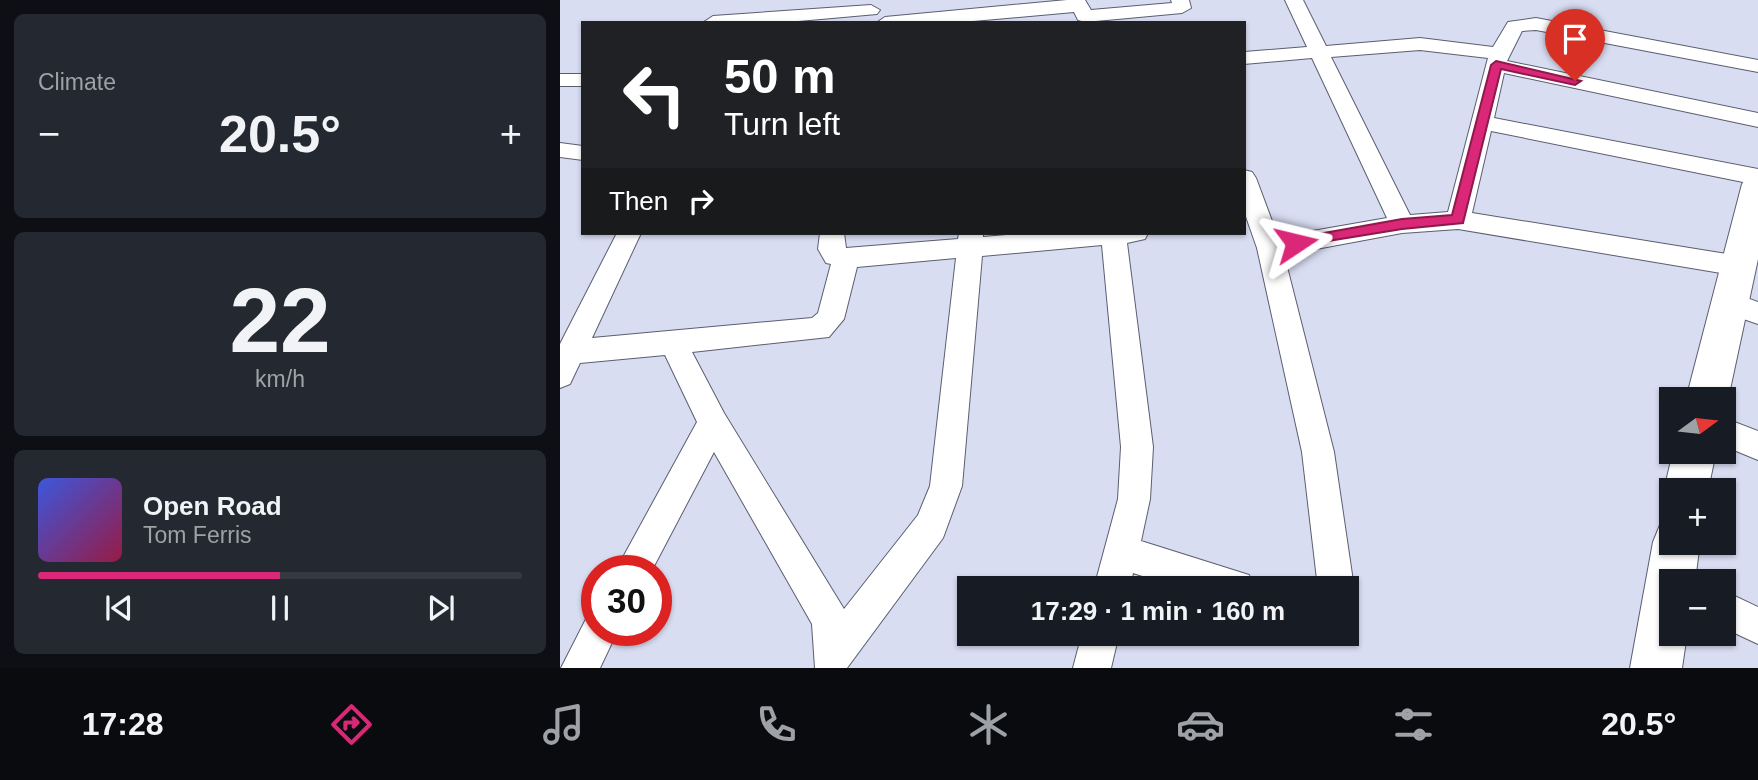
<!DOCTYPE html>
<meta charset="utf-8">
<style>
body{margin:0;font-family:Helvetica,sans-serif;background:#242831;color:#f1f3f6;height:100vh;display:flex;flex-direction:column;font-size:26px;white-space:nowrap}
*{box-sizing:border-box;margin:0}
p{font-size:23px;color:#9ea1a6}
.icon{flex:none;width:38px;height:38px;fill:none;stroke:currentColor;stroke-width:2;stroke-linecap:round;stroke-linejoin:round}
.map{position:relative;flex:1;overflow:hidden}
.side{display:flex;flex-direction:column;gap:14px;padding:14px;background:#0d0f14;width:560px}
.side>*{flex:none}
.guide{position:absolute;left:21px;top:21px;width:665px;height:214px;border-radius:0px;box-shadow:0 2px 5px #0004;background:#202124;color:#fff;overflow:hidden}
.needle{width:46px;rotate:75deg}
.fabs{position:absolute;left:1099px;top:387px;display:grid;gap:14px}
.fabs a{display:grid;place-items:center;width:77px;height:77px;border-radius:0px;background:#171b24;box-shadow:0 2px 5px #0004;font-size:35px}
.speed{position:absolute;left:21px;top:555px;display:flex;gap:14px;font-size:35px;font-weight:700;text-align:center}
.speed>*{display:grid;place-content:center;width:91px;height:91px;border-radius:50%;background:#171b24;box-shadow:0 2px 5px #0004;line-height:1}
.speed .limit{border:10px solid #d22;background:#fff;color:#111}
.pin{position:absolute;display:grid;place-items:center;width:60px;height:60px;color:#fff;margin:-72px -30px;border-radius:50% 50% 50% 0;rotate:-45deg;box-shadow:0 0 7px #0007}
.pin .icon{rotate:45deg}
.me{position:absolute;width:77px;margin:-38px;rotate:80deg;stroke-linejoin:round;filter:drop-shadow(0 0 5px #0008)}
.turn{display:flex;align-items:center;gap:24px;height:147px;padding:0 28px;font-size:32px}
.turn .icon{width:91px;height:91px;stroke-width:2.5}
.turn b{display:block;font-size:49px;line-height:60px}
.then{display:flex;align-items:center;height:66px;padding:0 28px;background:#0003;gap:14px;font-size:26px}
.big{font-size:52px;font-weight:800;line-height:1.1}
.side .widget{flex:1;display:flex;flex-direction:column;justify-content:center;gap:10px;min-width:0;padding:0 24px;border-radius:10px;background:#242831}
.side .dial{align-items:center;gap:0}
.dial b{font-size:91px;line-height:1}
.song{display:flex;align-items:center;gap:21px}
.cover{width:84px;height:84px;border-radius:10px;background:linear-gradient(135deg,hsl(230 70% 55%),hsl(340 70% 35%))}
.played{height:7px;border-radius:4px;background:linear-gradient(90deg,#db2777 50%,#363941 50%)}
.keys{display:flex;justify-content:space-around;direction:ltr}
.heat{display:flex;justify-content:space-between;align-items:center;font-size:38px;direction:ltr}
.trip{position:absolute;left:397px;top:576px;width:402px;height:70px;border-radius:0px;background:#171b24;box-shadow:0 2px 5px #0004;font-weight:800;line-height:70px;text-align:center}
.dock{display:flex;height:112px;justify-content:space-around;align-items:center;background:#090b0e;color:#9ea1a6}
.dock .icon{width:49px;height:49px}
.dock .current{color:#db2777}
.dock b{font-size:32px;color:#f1f3f6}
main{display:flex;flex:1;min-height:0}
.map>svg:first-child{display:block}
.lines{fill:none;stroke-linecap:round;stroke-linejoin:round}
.minor-casing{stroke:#5b5e70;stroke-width:2}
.secondary-casing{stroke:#5b5e70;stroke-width:2}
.minor{fill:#fff;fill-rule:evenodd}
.secondary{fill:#fff;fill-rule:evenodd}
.route{fill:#db2777;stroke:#8e194d;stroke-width:2}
</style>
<main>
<section class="side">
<div class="widget"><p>Climate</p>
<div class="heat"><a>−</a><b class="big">20.5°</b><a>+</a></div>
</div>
<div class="widget dial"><b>22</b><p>km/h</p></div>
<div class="widget">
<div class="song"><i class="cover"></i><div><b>Open Road</b><p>Tom Ferris</p></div></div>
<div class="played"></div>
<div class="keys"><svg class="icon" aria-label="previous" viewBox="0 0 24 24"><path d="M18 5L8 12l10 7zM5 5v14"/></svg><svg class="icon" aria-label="pause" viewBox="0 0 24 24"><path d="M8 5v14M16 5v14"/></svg><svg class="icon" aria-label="next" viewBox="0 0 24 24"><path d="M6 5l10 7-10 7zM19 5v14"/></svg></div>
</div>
</section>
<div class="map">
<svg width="1198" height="668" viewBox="0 0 1198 668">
<rect width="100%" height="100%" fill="#d9ddf2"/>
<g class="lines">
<g class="minor-casing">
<g id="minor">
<path d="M507 0H525L531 10 612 3 611 0H629L631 8 622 13 525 22 518 20 514 12 391 23H316L325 17Z"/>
<path d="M725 0H743L766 46 860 38 933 47 948 22 976 18 1198 60V72L976 30 962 31 947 61 1198 113V127L944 73 934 118 1198 169V185L931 131 912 213 1179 256 1188 259 1192 266 1188 273 1179 276 898 229 842 233 724 255 774 452 794 588 788 601V588H758L742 452 697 248 684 211V170L692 172 696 178 718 237 827 218 752 58 684 64V52L747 47ZM860 50 928 58 888 212 850 215 771 57Z"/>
<path d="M311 5 320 10 317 14 216 23 144 22 153 16Z"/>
<rect x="0" y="74" width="23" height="12"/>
<path d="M0 143 23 146V160L0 157Z"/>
<path d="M57 233H81L32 338 252 318 258 313 271 264 266 263 258 249 260 233H284L286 248 398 239 399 233H423V237L471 233H588L585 239 567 243 593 447 590 499 581 541 689 575 694 588H620L573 573 570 588H534L558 499 561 447 542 245 422 256 402 486 383 538 287 668H255L252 624 154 452 92 570H56L137 422 105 355 20 363 10 384 0 388V344ZM396 258 370 486 358 515 284 609 164 413 132 352 269 337 284 319 297 267Z"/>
<path d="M1170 292 1198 302V324L1160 311 1156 303 1160 295Z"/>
<path d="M1164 418 1198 431V460L1164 446Z"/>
<path d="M1164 591 1198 607V644L1164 628Z"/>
<path d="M37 613V630H58L40 668H1L27 617Z"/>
<path d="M522 634H559L551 668H513Z"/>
</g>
</g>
<g class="secondary-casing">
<g id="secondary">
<path d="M1198 173V259L1168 399 1164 407V399H1126L1182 184 1187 176Z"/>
<path d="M1113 452H1156L1148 490H1111V506L1104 490Z"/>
<path d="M1111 521V542H1140L1135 581H1111V634H1127L1122 668H1070L1093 542 1100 525Z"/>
</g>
</g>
<use href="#minor" class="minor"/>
<use href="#secondary" class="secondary"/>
</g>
<path class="route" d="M936 61 1021 81 1015 85 941 69 903 223 842 229 731 247V239L736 238 842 219 892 215 931 65Z"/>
</svg>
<div class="fabs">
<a><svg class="needle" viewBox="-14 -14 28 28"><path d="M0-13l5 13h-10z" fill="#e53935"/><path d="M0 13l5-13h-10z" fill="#9ea1a6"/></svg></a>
<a>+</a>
<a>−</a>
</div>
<div class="speed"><div class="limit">30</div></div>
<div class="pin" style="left:1015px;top:81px;background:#d93025"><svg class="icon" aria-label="arrive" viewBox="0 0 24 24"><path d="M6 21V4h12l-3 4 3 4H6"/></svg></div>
<svg class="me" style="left:736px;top:243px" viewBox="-20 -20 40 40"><path d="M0-17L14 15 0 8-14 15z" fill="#db2777" stroke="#fff" stroke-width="4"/></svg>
<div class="trip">17:29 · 1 min · 160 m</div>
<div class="guide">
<div class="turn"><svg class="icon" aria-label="left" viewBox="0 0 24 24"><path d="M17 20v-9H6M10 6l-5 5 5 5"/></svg><div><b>50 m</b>Turn left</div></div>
<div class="then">Then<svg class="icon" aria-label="right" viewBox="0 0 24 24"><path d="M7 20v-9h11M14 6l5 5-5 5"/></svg></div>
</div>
</div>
</main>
<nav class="dock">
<b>17:28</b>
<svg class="icon current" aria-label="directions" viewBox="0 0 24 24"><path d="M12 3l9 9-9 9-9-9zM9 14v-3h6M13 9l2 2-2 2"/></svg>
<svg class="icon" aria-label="music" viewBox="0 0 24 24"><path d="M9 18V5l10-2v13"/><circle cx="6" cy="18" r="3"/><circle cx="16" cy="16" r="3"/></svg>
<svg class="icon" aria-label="phone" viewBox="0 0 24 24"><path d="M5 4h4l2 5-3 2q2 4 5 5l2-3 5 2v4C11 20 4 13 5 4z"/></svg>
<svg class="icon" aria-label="climate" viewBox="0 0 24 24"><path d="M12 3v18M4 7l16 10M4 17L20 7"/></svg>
<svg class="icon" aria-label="car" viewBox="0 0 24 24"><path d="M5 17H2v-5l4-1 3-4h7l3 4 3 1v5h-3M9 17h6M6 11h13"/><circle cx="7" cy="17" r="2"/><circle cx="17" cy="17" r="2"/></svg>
<svg class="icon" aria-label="filters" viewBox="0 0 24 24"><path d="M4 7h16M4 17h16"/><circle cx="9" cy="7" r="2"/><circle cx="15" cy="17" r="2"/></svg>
<b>20.5°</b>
</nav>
